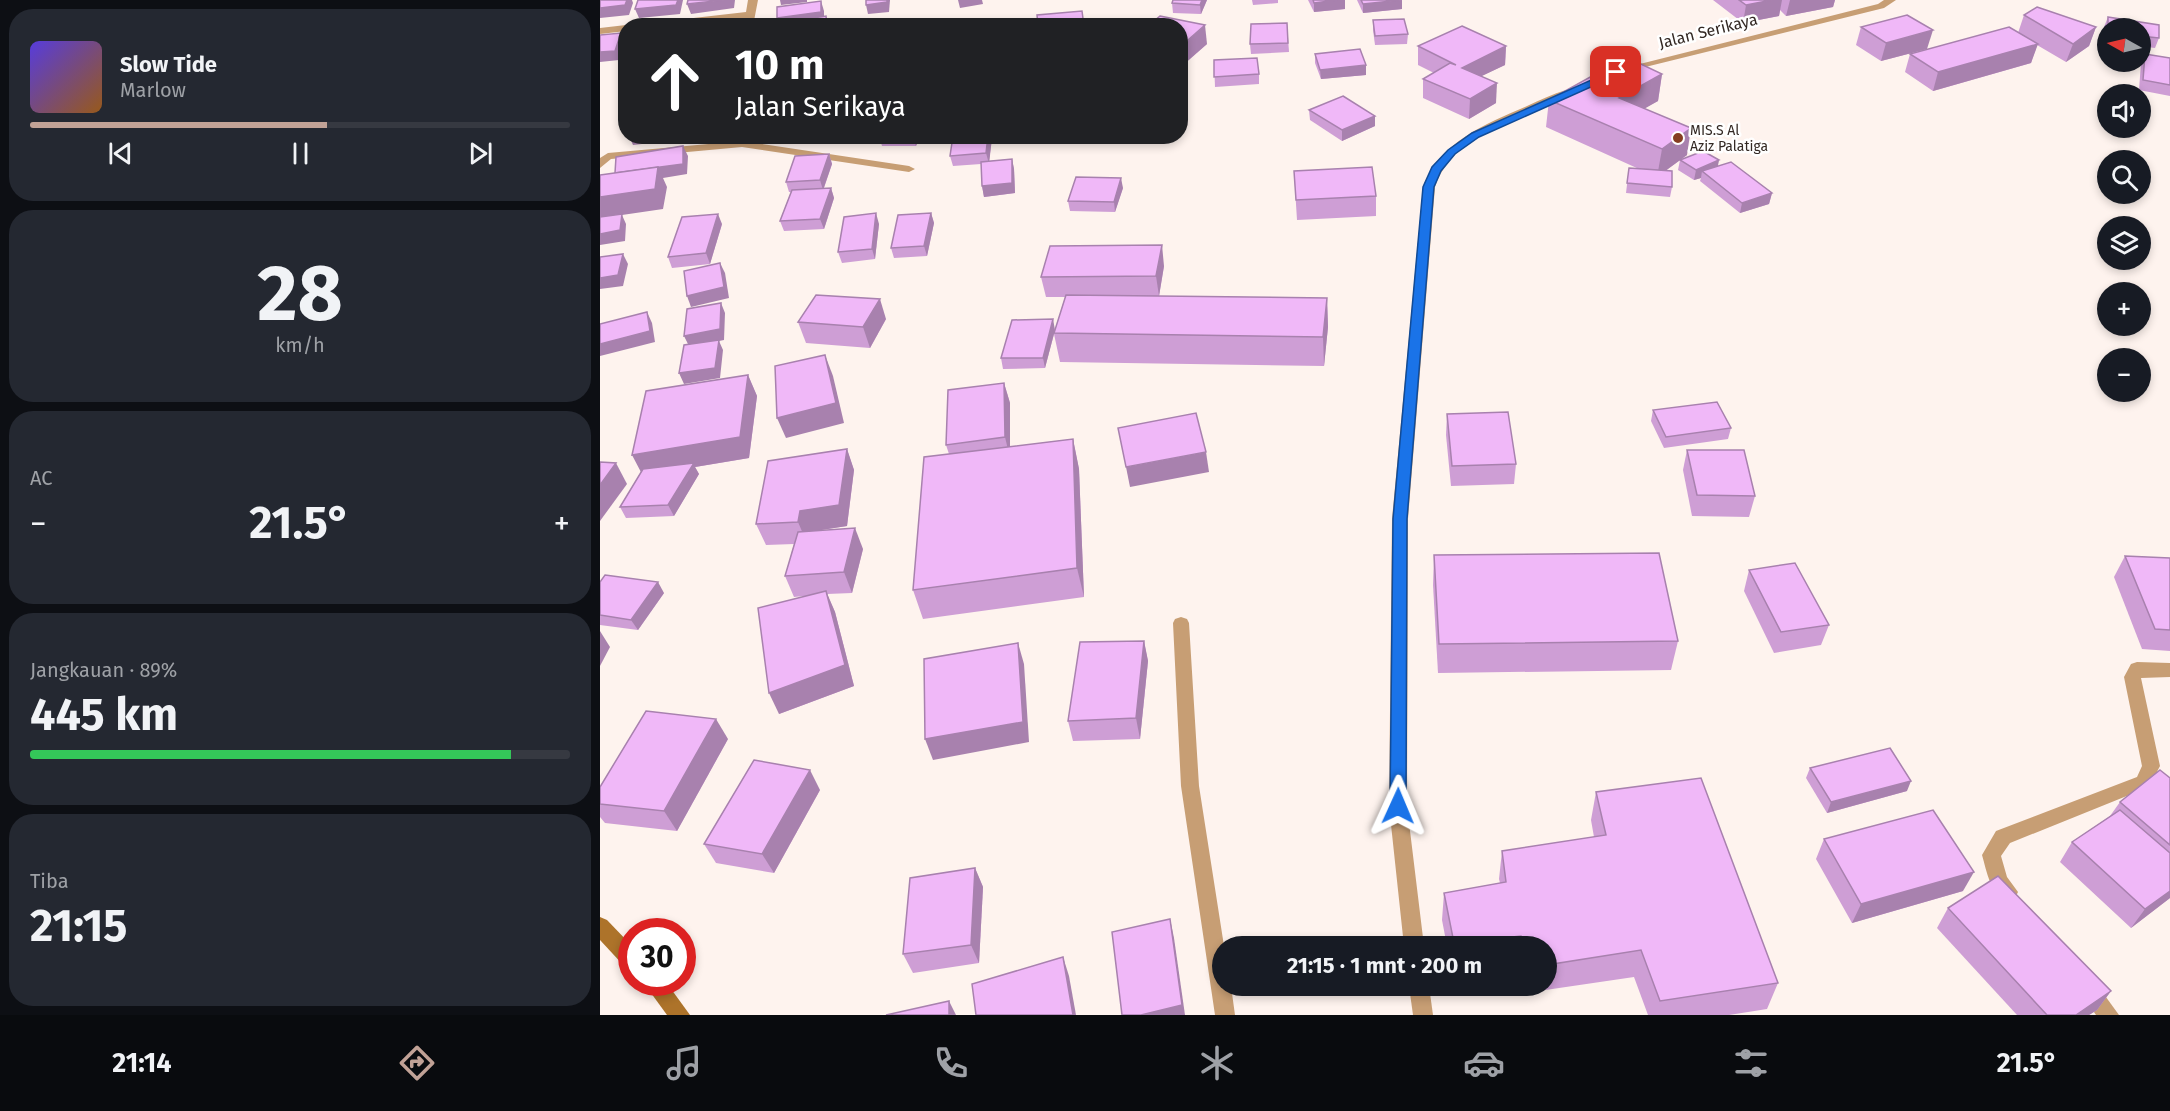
<!DOCTYPE html>
<html lang="id">
<meta charset="utf-8">
<style>
body{margin:0;font-family:"Fira Sans",sans-serif;background:#242831;color:#f1f3f6;height:100vh;display:flex;flex-direction:column;font-size:22px;white-space:nowrap}
*{box-sizing:border-box;margin:0}
p{font-size:20px;color:#9ea1a6}
.icon{flex:none;width:33px;height:33px;fill:none;stroke:currentColor;stroke-width:2;stroke-linecap:round;stroke-linejoin:round}
.map{position:relative;flex:1;overflow:hidden}
.panel{display:flex;flex-direction:column;gap:9px;padding:9px;background:#0d0f14;width:600px}
.panel>*{flex:none}
.hud{position:absolute;left:18px;top:18px;width:570px;height:126px;border-radius:24px;box-shadow:0 3px 9px #0003;background:#202124;color:#fff;overflow:hidden}
.needle{width:39px;rotate:278deg}
.controls{position:absolute;left:1497px;top:18px;display:grid;gap:12px}
.controls a{display:grid;place-items:center;width:54px;height:54px;border-radius:50%;background:#171b24;box-shadow:0 3px 9px #0003;font-size:30px}
.speed{position:absolute;left:18px;top:918px;display:flex;gap:12px;font-size:30px;font-weight:700;text-align:center}
.speed>*{display:grid;place-content:center;width:78px;height:78px;border-radius:50%;background:#171b24;box-shadow:0 3px 9px #0003;line-height:1}
.speed .limit{border:9px solid #d22;background:#fff;color:#111}
.pin{position:absolute;display:grid;place-items:center;width:51px;height:51px;color:#fff;margin:-26px;border-radius:12px;box-shadow:0 3px 9px #0006}
.me{position:absolute;width:66px;margin:-33px;rotate:1deg;stroke-linejoin:round;filter:drop-shadow(0 0 4px #0008)}
.turn{display:flex;align-items:center;gap:21px;height:126px;padding:0 18px;font-size:27px}
.turn .icon{width:78px;height:78px;stroke-width:2.5}
.turn b{display:block;font-size:42px;line-height:51px}
.big{font-size:45px;font-weight:700;line-height:1.1}
.panel .card{flex:1;display:flex;flex-direction:column;justify-content:center;gap:9px;min-width:0;padding:0 21px;border-radius:24px;background:#242831}
.panel .dial{align-items:center;gap:0}
.dial b{font-size:78px;line-height:1}
.song{display:flex;align-items:center;gap:18px}
.cover{width:72px;height:72px;border-radius:9px;background:linear-gradient(135deg,hsl(250 70% 55%),hsl(30 70% 35%))}
.played{height:6px;border-radius:3px;background:linear-gradient(90deg,#c1a296 55%,#363941 55%)}
.keys{display:flex;justify-content:space-around;direction:ltr}
.heat{display:flex;justify-content:space-between;align-items:center;font-size:33px;direction:ltr}
.charge{height:9px;border-radius:4px;background:linear-gradient(90deg,#34c759 89%,#363941 0)}
.trip{position:absolute;left:612px;top:936px;width:345px;height:60px;border-radius:30px;background:#171b24;box-shadow:0 3px 9px #0003;font-weight:700;line-height:60px;text-align:center}
.dock{display:flex;height:96px;justify-content:space-around;align-items:center;background:#090b0e;color:#9ea1a6}
.dock .icon{width:42px;height:42px}
.dock .current{color:#c1a296}
.dock b{font-size:27px;color:#f1f3f6}
main{display:flex;flex:1;min-height:0}
.map>svg:first-child{display:block}
.lines{fill:none;stroke-linecap:round;stroke-linejoin:round}
.street{fill:#c79e74;fill-rule:evenodd}
.secondary{fill:#ad732a;fill-rule:evenodd}
.wall{fill:#ce9ed5}
.shaded-wall{fill:#a881ae}
.building{fill:#f0b8f8;stroke:#a881ae;stroke-width:1.5}
.route{fill:#1a73e8;stroke:#114b97;stroke-width:1.5}
.poi-dot{fill:#863e21;stroke:#fff;stroke-width:2}
.labels{text-anchor:middle;dominant-baseline:central;stroke-width:5;stroke-linejoin:round;paint-order:stroke}
.far-poi-label{font-size:14px;fill:#332924;stroke:#fff;text-anchor:start}
.street-label{font-size:16px;fill:#332924;stroke:#fff}
</style>
<main>
<section class="panel">
<div class="card">
<div class="song"><i class="cover"></i><div><b>Slow Tide</b><p>Marlow</p></div></div>
<div class="played"></div>
<div class="keys"><svg class="icon" aria-label="previous" viewBox="0 0 24 24"><path d="M18 5L8 12l10 7zM5 5v14"/></svg><svg class="icon" aria-label="pause" viewBox="0 0 24 24"><path d="M8 5v14M16 5v14"/></svg><svg class="icon" aria-label="next" viewBox="0 0 24 24"><path d="M6 5l10 7-10 7zM19 5v14"/></svg></div>
</div>
<div class="card dial"><b>28</b><p>km/h</p></div>
<div class="card"><p>AC</p>
<div class="heat"><a>−</a><b class="big">21.5°</b><a>+</a></div>
</div>
<div class="card"><p>Jangkauan · 89%</p><b class="big">445 km</b><div class="charge"></div></div>
<div class="card"><p>Tiba</p><b class="big">21:15</b></div>
</section>
<div class="map">
<svg width="1570" height="1015" viewBox="0 0 1570 1015">
<rect width="100%" height="100%" fill="#fef3ee"/>
<g class="lines">
<g class="street">
<path d="M148 0H158L153 26H143L145 18 79 26H45L50 23 146 12Z"/>
<path d="M1284 0H1296L1284 8 1021 73 1016 70 1278 4Z"/>
<path d="M26 25 28 26H26V31L0 34V28Z"/>
<path d="M966 90 971 93 970 95C924 115 852 134 835 187L808 519 807 806 824 946H804L789 806 792 519 823 187C839 142 887 123 927 106 940 100 953 94 966 90Z"/>
<path d="M142 141 309 166 315 169 309 172 142 147 11 159 0 168V158L8 153Z"/>
<path d="M581 617 587 619 589 623 599 786 624 946H622V986H631L635 1015H615L581 786 573 623 575 619Z"/>
<path d="M1537 662 1570 663V677L1541 678 1560 766 1549 787 1410 843 1401 856 1407 877 1418 892 1415 898 1408 901C1390 894 1387 872 1382 855L1396 831 1537 777 1542 766 1524 677 1531 664Z"/>
<path d="M1488 979 1495 982 1519 1015H1496L1478 989 1481 982Z"/>
<path d="M809 986H829L833 1015H813Z"/>
</g>
<g class="secondary">
<path d="M0 917 7 920 32 946V969L25 967 0 940Z"/>
<path d="M43 982H66L90 1015H67Z"/>
</g>
</g>
<g class="wall">
<path d="M573 0H607L601 14 573 13 572 3Z"/>
<path d="M652 0H678V3L653 5Z"/>
<path d="M708 0H745V9L714 12Z"/>
<path d="M757 0H802V9L763 13Z"/>
<path d="M1113 0H1235L1233 7 1186 16 1180 10 1179 16 1143 23Z"/>
<path d="M1424 15 1496 27 1489 46 1466 62 1437 45 1431 63 1333 91 1305 72 1310 54 1418 33Z"/>
<path d="M1508 17 1559 25V38L1555 48 1540 46V28H1508V41L1504 40V27Z"/>
<path d="M773 20 808 34 807 44 775 45 773 30Z"/>
<path d="M687 23 689 52 651 54 650 44Z"/>
<path d="M580 26 607 44 583 65H580Z"/>
<path d="M1261 27 1327 49 1281 61 1256 45Z"/>
<path d="M818 46H906L905 65 881 76 896 103 869 119 823 98V79L834 73 818 65Z"/>
<path d="M715 54 766 75 721 79 715 63Z"/>
<path d="M1545 54 1570 58V96L1539 90 1541 63Z"/>
<path d="M614 60 659 74V84L615 87Z"/>
<path d="M1062 74 1058 101 1044 108 1087 155 1065 171 1072 187 1070 197 1026 193 1029 168 1039 169 946 127 949 100Z"/>
<path d="M709 110 775 126 742 141 710 120Z"/>
<path d="M279 136H320L316 146H282Z"/>
<path d="M506 136H536L535 139Z"/>
<path d="M392 138 389 161 412 159 414 169 415 193 384 197 382 186 381 164 353 166 350 156Z"/>
<path d="M229 154 232 164 224 188H231L234 198 224 229 184 231 180 221 191 192H189L186 182Z"/>
<path d="M1080 160H1119L1117 166 1172 193 1169 204 1140 213 1100 181 1101 178 1094 180 1078 170Z"/>
<path d="M694 171 776 196V216L697 220Z"/>
<path d="M523 188 515 212 470 211 468 201Z"/>
<path d="M331 213 334 223 327 256 294 258 291 248Z"/>
<path d="M122 224 110 264 72 268 68 257Z"/>
<path d="M279 224 275 259 242 263 238 252Z"/>
<path d="M564 266 559 296 727 298 728 327 724 366 460 362 454 334 445 368 403 369 401 358 455 330 465 297H446L441 277Z"/>
<path d="M286 319 270 348 206 343 198 322Z"/>
<path d="M148 375 157 396 149 458 95 467 99 474 74 516 26 518 20 507Z"/>
<path d="M404 383 410 403V447L473 439 479 469 484 597 323 619 313 590 349 454 346 445Z"/>
<path d="M1053 410 1131 428 1128 439 1064 448 1051 421Z"/>
<path d="M847 414 916 464 914 484 851 486 846 435Z"/>
<path d="M247 449 254 470 247 526 220 530 263 549 252 593 227 594 235 612 254 686 179 714 204 596 194 597 185 576 194 544 166 545 156 524Z"/>
<path d="M1087 450 1155 496 1149 517 1092 516 1083 470Z"/>
<path d="M834 555 1078 641 1071 670 838 673 833 585Z"/>
<path d="M1525 556 1570 558V651L1542 649 1514 577Z"/>
<path d="M1149 570 1229 625 1221 645 1174 653 1144 591Z"/>
<path d="M0 582 64 593 38 630 0 625Z"/>
<path d="M544 641 548 661 540 739 473 741 468 721Z"/>
<path d="M128 739 77 831 5 823 0 817V787Z"/>
<path d="M1210 768 1307 791 1227 813 1206 778Z"/>
<path d="M1570 778V898L1531 928 1460 862 1472 842 1510 816 1520 802Z"/>
<path d="M220 790 174 873 116 863 104 844Z"/>
<path d="M996 792 1178 983 1167 1009 1129 1015H1048L1034 977 925 993 923 986H946V946H847L842 920 844 893 900 883 899 879 902 851 994 837 991 820Z"/>
<path d="M1224 839 1363 891 1252 923 1216 859Z"/>
<path d="M375 868 383 887 379 963 313 973 303 954Z"/>
<path d="M1348 908 1511 991 1497 1010 1489 1015H1417L1337 928Z"/>
</g>
<g class="shaded-wall">
<path d="M27 0H32L33 3 29 15 0 18V8Z"/>
<path d="M78 0H83L80 14 39 18 35 9Z"/>
<path d="M124 0H135L134 8 91 14 87 4Z"/>
<path d="M180 0H207V2L181 5Z"/>
<path d="M287 0H290L289 12 268 14 266 5Z"/>
<path d="M358 0H382L383 4 360 8Z"/>
<path d="M602 0H607L601 14 600 5Z"/>
<path d="M737 0H745V9L714 12V3Z"/>
<path d="M802 0V9L763 13V4Z"/>
<path d="M1172 0H1182L1179 16 1143 23 1146 5Z"/>
<path d="M1190 0H1235L1233 7 1186 16Z"/>
<path d="M221 1 224 11V22L179 26 177 18Z"/>
<path d="M605 25 607 44 583 65 581 47Z"/>
<path d="M1496 27 1489 46 1466 62 1473 44Z"/>
<path d="M1333 30 1327 49 1281 61 1286 43Z"/>
<path d="M21 33 25 43 19 60 0 62V52Z"/>
<path d="M1438 44 1431 63 1333 91 1338 72Z"/>
<path d="M906 46 905 65 861 86 862 68Z"/>
<path d="M766 65V75L721 79 720 70Z"/>
<path d="M1062 74 1058 101 1016 125 1019 98Z"/>
<path d="M897 83 896 103 869 119 870 99Z"/>
<path d="M775 116V126L742 141V130Z"/>
<path d="M1091 128 1087 155 1057 177 1062 149Z"/>
<path d="M29 136H97L96 138 33 145Z"/>
<path d="M313 136H320L316 146Z"/>
<path d="M388 136H391L392 138 389 164 386 153Z"/>
<path d="M83 146 88 156 87 174 63 178 67 187 63 209 22 215 26 224 25 241 0 245V197Z"/>
<path d="M229 154 232 164 223 190 220 180Z"/>
<path d="M412 159 414 169 415 193 384 197 382 186Z"/>
<path d="M1119 160 1117 171H1102L1101 178 1094 180 1096 170Z"/>
<path d="M521 178 523 188 515 212 514 202Z"/>
<path d="M231 188 234 198 224 229 220 219Z"/>
<path d="M1172 193 1169 204 1140 213 1142 203Z"/>
<path d="M276 213 279 224 275 259 272 249Z"/>
<path d="M331 213 334 223 327 256 324 246Z"/>
<path d="M118 214 122 224 110 264 106 253Z"/>
<path d="M562 245 564 266 559 296 556 276Z"/>
<path d="M23 254 28 264 23 286 0 289V278Z"/>
<path d="M120 263 125 273 129 298 91 307 87 296Z"/>
<path d="M727 298 728 327 724 366 723 337Z"/>
<path d="M280 299 286 319 270 348 263 327Z"/>
<path d="M121 303 125 313 124 340 119 341 123 350 120 378 84 384 79 373 89 346 84 336Z"/>
<path d="M47 312 52 323 55 342 0 356V344Z"/>
<path d="M453 319 455 330 445 368 443 358Z"/>
<path d="M225 355 233 376 244 423 186 438 177 418Z"/>
<path d="M148 375 157 396 149 458 95 467 99 474 74 516 68 505 43 476 32 455Z"/>
<path d="M404 383 410 403V458L405 437Z"/>
<path d="M473 439 479 469 484 597 477 568Z"/>
<path d="M247 449 254 470 247 526 209 532 207 543 198 522 200 511Z"/>
<path d="M606 452 609 472 530 487 526 467Z"/>
<path d="M16 463 27 484 0 521V485Z"/>
<path d="M255 528 263 549 252 593 244 572Z"/>
<path d="M58 582 64 593 38 630 31 620Z"/>
<path d="M226 591 235 612 254 686 179 714 169 693Z"/>
<path d="M0 631 10 647 0 666Z"/>
<path d="M544 641 548 661 540 739 536 718Z"/>
<path d="M418 643 424 664 429 742 333 760 325 739Z"/>
<path d="M116 719 128 739 77 831 64 811Z"/>
<path d="M210 770 220 790 174 873 162 854Z"/>
<path d="M1311 781 1307 791 1227 813 1231 802Z"/>
<path d="M375 868 383 887 379 963 371 945Z"/>
<path d="M1374 872 1363 891 1252 923 1261 904Z"/>
<path d="M1570 891V898L1531 928 1545 909Z"/>
<path d="M570 919 574 938 585 1015H541Z"/>
<path d="M463 957 469 976 476 1015H473Z"/>
<path d="M1511 991 1497 1010 1489 1015H1476Z"/>
<path d="M349 1001 356 1015H349Z"/>
</g>
<g class="building">
<path d="M0 0H27L25 5 0 8Z"/>
<path d="M38 0H78L76 5 35 9Z"/>
<path d="M88 0H124L87 4Z"/>
<path d="M266 0H287V2L266 5Z"/>
<path d="M573 0H602L600 5 572 3Z"/>
<path d="M713 0H737L714 3Z"/>
<path d="M761 0H801L763 4Z"/>
<path d="M1139 0H1172L1146 5Z"/>
<path d="M221 1V12L177 18V7Z"/>
<path d="M1437 7 1496 27 1473 44 1424 15Z"/>
<path d="M482 11 484 26H438L437 15Z"/>
<path d="M1307 15 1333 30 1286 43 1261 27Z"/>
<path d="M226 16 227 26H174V24Z"/>
<path d="M560 16 605 25 580 47V26H548Z"/>
<path d="M1508 17 1559 25V38L1540 36V28H1508Z"/>
<path d="M804 19 808 34 775 36 773 20Z"/>
<path d="M687 23 688 43 650 44 651 24Z"/>
<path d="M862 26 906 46 862 68 897 83 870 99 823 79 850 63 856 65 818 46Z"/>
<path d="M1409 27 1438 44 1338 72 1310 54Z"/>
<path d="M21 33 15 51 0 52V35Z"/>
<path d="M760 49 766 65 720 70 715 54Z"/>
<path d="M1545 54 1570 58V85L1543 80Z"/>
<path d="M1026 57 1062 74 1019 98 1091 128 1062 149 949 100Z"/>
<path d="M657 58 659 74 614 77V60Z"/>
<path d="M743 96 775 116 742 130 709 110Z"/>
<path d="M353 136H388L386 153 350 156Z"/>
<path d="M83 146V164L15 173 16 157Z"/>
<path d="M1103 151 1119 160 1096 170 1080 160Z"/>
<path d="M229 154 220 180 186 182 195 156Z"/>
<path d="M412 159V183L382 186 381 162Z"/>
<path d="M1131 162 1172 193 1142 203 1102 171Z"/>
<path d="M58 167 55 189 0 197V175Z"/>
<path d="M772 167 776 196 696 200 694 171Z"/>
<path d="M1029 168 1072 171V187L1027 183Z"/>
<path d="M476 177 521 178 514 202 468 201Z"/>
<path d="M231 188 220 219 180 221 192 190Z"/>
<path d="M276 213 272 249 238 252 244 217Z"/>
<path d="M331 213 324 246 291 248 298 215Z"/>
<path d="M22 214 20 230 0 234V217Z"/>
<path d="M118 214 106 253 68 257 82 217Z"/>
<path d="M562 245 556 276 441 277 450 246Z"/>
<path d="M23 254 18 275 0 278V257Z"/>
<path d="M120 263 124 287 87 296 84 271Z"/>
<path d="M216 295 280 299 263 327 198 322Z"/>
<path d="M466 295 727 298 723 337 454 333Z"/>
<path d="M121 303 120 329 84 336 87 309Z"/>
<path d="M47 312 50 331 0 344V324Z"/>
<path d="M453 319 443 358H401L412 320Z"/>
<path d="M119 340 115 368 79 373 84 345Z"/>
<path d="M225 355 236 403 177 418 175 366Z"/>
<path d="M148 375 140 437 32 455 46 391Z"/>
<path d="M404 383 405 437 346 445 348 390Z"/>
<path d="M1117 402 1131 428 1066 437 1053 410Z"/>
<path d="M908 412 916 464 852 466 847 414Z"/>
<path d="M596 413 606 452 526 467 518 428Z"/>
<path d="M473 439 477 568 313 590 324 457Z"/>
<path d="M247 449 239 505 200 511 198 522 156 524 168 461Z"/>
<path d="M1087 450H1144L1155 496 1097 495Z"/>
<path d="M0 462 16 463 0 485Z"/>
<path d="M94 463 68 505 20 507 43 469Z"/>
<path d="M255 528 244 572 185 576 198 532Z"/>
<path d="M1059 553 1078 641 839 644 834 555Z"/>
<path d="M1525 556 1570 558V630L1555 629Z"/>
<path d="M1195 563 1229 625 1181 632 1149 570Z"/>
<path d="M5 575 58 582 31 620 0 615V582Z"/>
<path d="M226 591 245 665 169 693 158 608Z"/>
<path d="M544 641 536 718 468 721 480 642Z"/>
<path d="M418 643 423 722 325 739 324 659Z"/>
<path d="M46 711 116 719 64 811 0 804V787Z"/>
<path d="M1290 748 1311 781 1231 802 1210 768Z"/>
<path d="M154 760 210 770 162 854 104 844Z"/>
<path d="M1560 770 1570 778V845L1520 802Z"/>
<path d="M1101 778 1178 983 1060 1001 1041 950 946 965V946H924L921 936 854 943 844 893 906 882 902 851 1006 835 996 792Z"/>
<path d="M1333 810 1374 872 1261 904 1224 839Z"/>
<path d="M1520 810 1570 853V891L1545 909 1472 842Z"/>
<path d="M375 868 371 945 303 954 310 878Z"/>
<path d="M1398 876 1511 991 1476 1015H1447L1348 908Z"/>
<path d="M570 919 582 1005 541 1015H522L512 932Z"/>
<path d="M463 957 473 1015H376L372 984Z"/>
<path d="M349 1001V1015H286Z"/>
</g>
<path class="route" d="M1016 69 1021 72 1020 74 879 137 855 154 841 171 834 187 807 519 806 806 804 811 798 813 792 811 790 806 793 519 823 187 832 167 848 150 872 133Z"/>
<circle class="poi-dot" cx="1078" cy="138" r="6"/>
<g class="labels">
<g class="far-poi-label">
<text x="1090" y="130">MIS.S Al<tspan x="1090" dy="16">Aziz Palatiga</tspan></text>
</g>
<g class="street-label">
<text transform="translate(1108 31) rotate(-14)">Jalan Serikaya</text>
</g>
</g>
</svg>
<div class="controls">
<a><svg class="needle" viewBox="-14 -14 28 28"><path d="M0-13l5 13h-10z" fill="#e53935"/><path d="M0 13l5-13h-10z" fill="#9ea1a6"/></svg></a>
<a><svg class="icon" aria-label="sound" viewBox="0 0 24 24"><path d="M4 9h4l5-4v14l-5-4H4zM17 9q2 3 0 6"/></svg></a>
<a><svg class="icon" aria-label="search" viewBox="0 0 24 24"><circle cx="10" cy="10" r="6"/><path d="M15 15l6 6"/></svg></a>
<a><svg class="icon" aria-label="layers" viewBox="0 0 24 24"><path d="M12 4l9 5-9 5-9-5zM3 14l9 5 9-5"/></svg></a>
<a>+</a>
<a>−</a>
</div>
<div class="speed"><div class="limit">30</div></div>
<div class="pin" style="left:1016px;top:72px;background:#d93025"><svg class="icon" aria-label="arrive" viewBox="0 0 24 24"><path d="M6 21V4h12l-3 4 3 4H6"/></svg></div>
<svg class="me" style="left:798px;top:806px" viewBox="-20 -20 40 40"><path d="M0-17L14 15 0 8-14 15z" fill="#1a73e8" stroke="#fff" stroke-width="4"/></svg>
<div class="trip">21:15 · 1 mnt · 200 m</div>
<div class="hud">
<div class="turn"><svg class="icon" aria-label="ahead" viewBox="0 0 24 24"><path d="M12 20V5M6 11l6-6 6 6"/></svg><div><b>10 m</b>Jalan Serikaya</div></div>
</div>
</div>
</main>
<nav class="dock">
<b>21:14</b>
<svg class="icon current" aria-label="directions" viewBox="0 0 24 24"><path d="M12 3l9 9-9 9-9-9zM9 14v-3h6M13 9l2 2-2 2"/></svg>
<svg class="icon" aria-label="music" viewBox="0 0 24 24"><path d="M9 18V5l10-2v13"/><circle cx="6" cy="18" r="3"/><circle cx="16" cy="16" r="3"/></svg>
<svg class="icon" aria-label="phone" viewBox="0 0 24 24"><path d="M5 4h4l2 5-3 2q2 4 5 5l2-3 5 2v4C11 20 4 13 5 4z"/></svg>
<svg class="icon" aria-label="climate" viewBox="0 0 24 24"><path d="M12 3v18M4 7l16 10M4 17L20 7"/></svg>
<svg class="icon" aria-label="car" viewBox="0 0 24 24"><path d="M5 17H2v-5l4-1 3-4h7l3 4 3 1v5h-3M9 17h6M6 11h13"/><circle cx="7" cy="17" r="2"/><circle cx="17" cy="17" r="2"/></svg>
<svg class="icon" aria-label="filters" viewBox="0 0 24 24"><path d="M4 7h16M4 17h16"/><circle cx="9" cy="7" r="2"/><circle cx="15" cy="17" r="2"/></svg>
<b>21.5°</b>
</nav>
